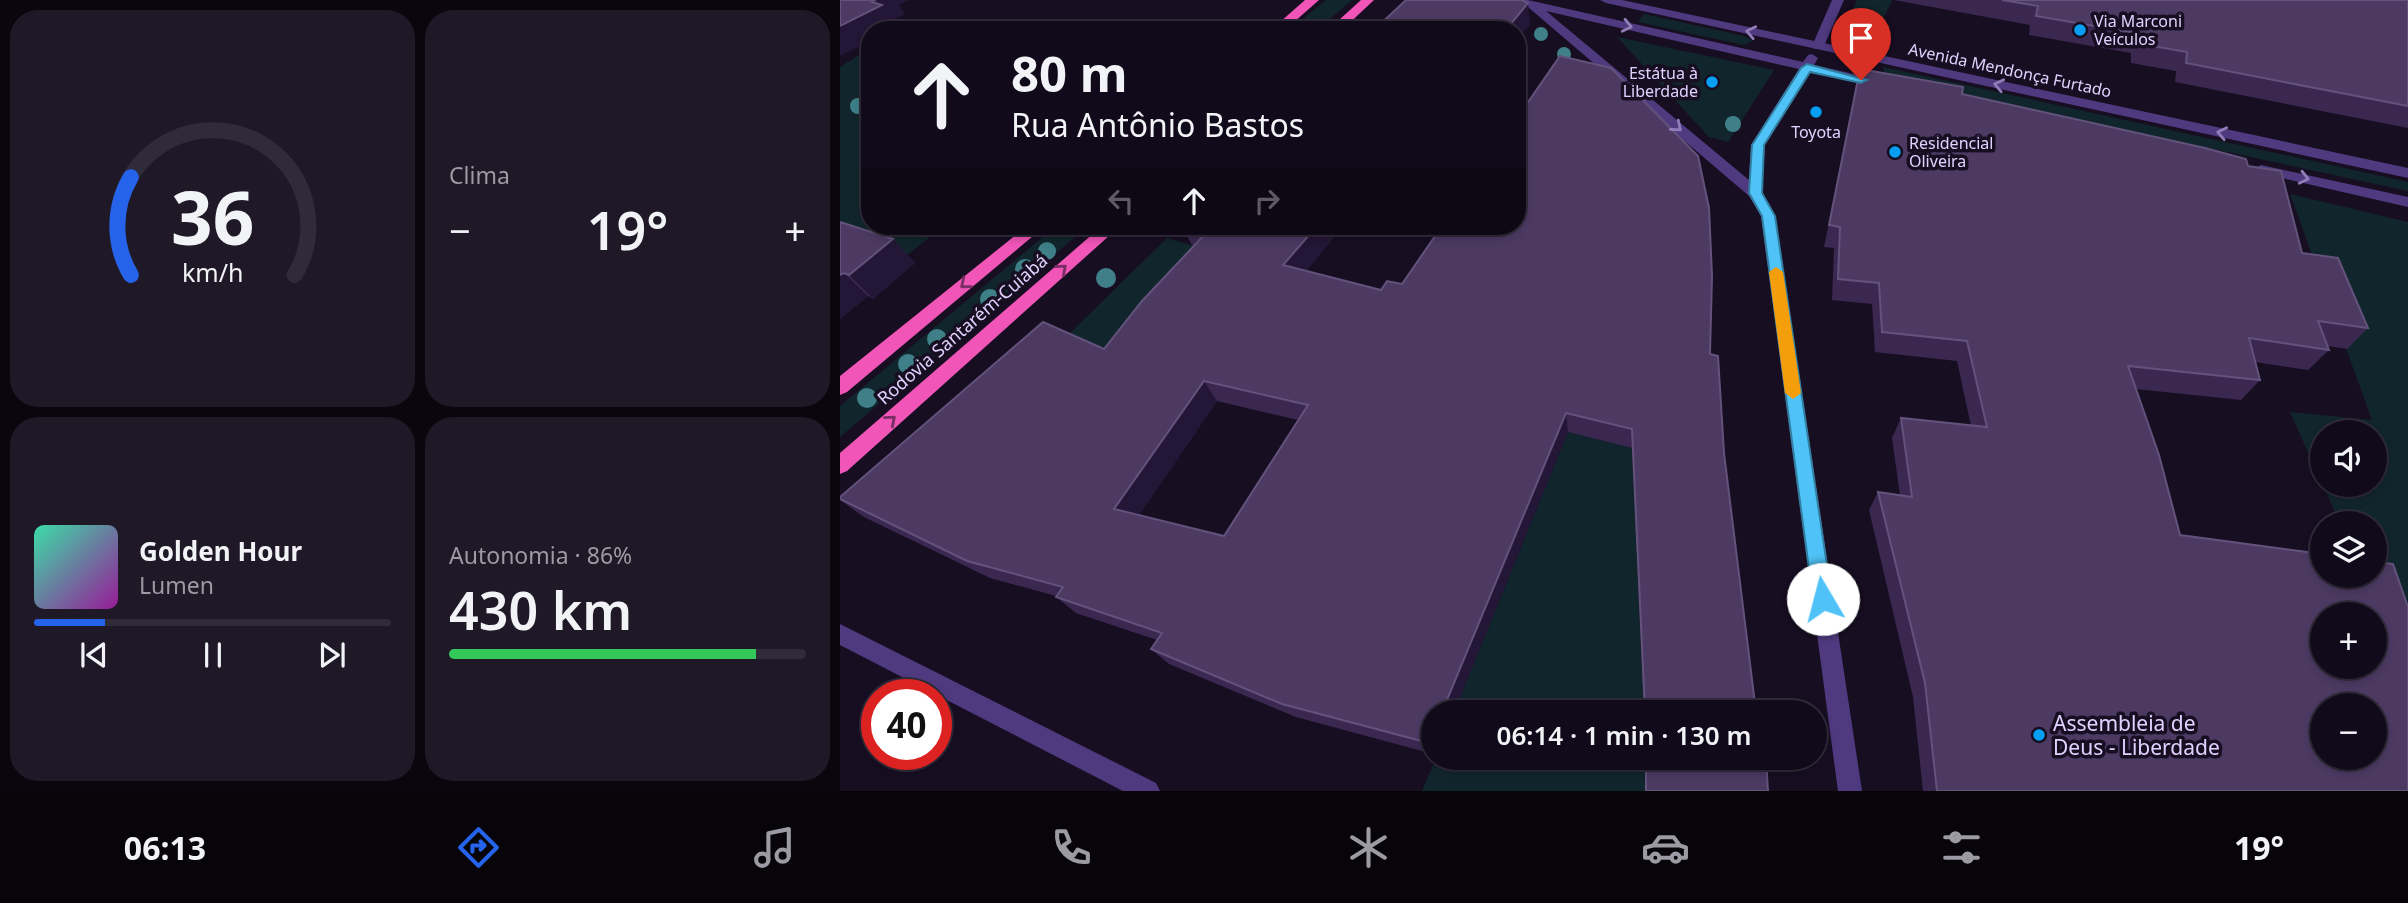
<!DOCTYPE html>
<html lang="pt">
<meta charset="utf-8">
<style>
body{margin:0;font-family:"Noto Sans",sans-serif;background:#1e1827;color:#f1f3f6;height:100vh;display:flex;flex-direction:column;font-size:26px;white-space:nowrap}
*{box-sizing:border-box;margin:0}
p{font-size:23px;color:#9c9aa2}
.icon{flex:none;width:38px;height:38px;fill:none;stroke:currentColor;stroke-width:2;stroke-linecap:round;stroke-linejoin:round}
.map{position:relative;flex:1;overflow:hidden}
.sheet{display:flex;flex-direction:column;gap:10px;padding:10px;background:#09060e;width:840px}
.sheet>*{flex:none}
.banner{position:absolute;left:21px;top:21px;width:665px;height:214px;border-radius:28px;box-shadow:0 4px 10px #0003,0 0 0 2px #302b39;background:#110a1a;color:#f1f3f6;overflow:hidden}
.fabs{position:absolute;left:1470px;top:420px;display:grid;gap:14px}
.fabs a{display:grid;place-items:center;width:77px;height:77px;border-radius:50%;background:#110a1a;box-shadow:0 4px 10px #0003,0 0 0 2px #302b39;font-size:35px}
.speed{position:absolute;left:21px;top:679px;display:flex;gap:14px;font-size:35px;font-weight:700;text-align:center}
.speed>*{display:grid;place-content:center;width:91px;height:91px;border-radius:50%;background:#110a1a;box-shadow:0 4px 10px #0003,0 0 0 2px #302b39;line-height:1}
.speed .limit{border:10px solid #d22;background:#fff;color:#111}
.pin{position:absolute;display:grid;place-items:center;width:60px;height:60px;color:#fff;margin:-72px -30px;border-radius:50% 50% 50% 0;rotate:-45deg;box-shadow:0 0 7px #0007}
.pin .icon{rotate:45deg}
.me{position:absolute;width:77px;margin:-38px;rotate:352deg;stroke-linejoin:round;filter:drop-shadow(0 0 5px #0008)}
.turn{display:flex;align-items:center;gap:24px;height:147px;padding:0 35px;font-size:32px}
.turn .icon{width:91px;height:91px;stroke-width:2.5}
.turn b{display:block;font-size:49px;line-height:60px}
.lanes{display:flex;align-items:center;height:66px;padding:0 35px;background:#0003;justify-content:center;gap:35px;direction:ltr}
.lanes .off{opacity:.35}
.big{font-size:52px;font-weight:600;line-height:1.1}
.sheet .tile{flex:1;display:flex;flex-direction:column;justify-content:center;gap:10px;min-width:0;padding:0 24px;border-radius:28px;background:#1e1827}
.sheet .dial{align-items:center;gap:0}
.dial svg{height:182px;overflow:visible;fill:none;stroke:#302b39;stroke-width:7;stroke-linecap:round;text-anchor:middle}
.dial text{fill:#f1f3f6;stroke:none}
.song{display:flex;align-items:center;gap:21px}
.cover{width:84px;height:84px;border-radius:10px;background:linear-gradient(135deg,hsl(160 70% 55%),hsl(300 70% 35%))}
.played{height:7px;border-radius:4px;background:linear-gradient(90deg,#2563eb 20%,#302b39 20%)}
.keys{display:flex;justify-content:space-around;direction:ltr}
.heat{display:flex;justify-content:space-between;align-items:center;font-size:38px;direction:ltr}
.charge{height:10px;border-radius:5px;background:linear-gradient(90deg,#34c759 86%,#302b39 0)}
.sheet .tiles{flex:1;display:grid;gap:10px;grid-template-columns:repeat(2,1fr)}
.trip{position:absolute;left:581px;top:700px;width:406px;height:70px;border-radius:35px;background:#110a1a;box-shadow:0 4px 10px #0003,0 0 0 2px #302b39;font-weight:600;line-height:70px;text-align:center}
.tab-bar{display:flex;height:112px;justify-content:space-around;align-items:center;background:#07040a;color:#9c9aa2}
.tab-bar .icon{width:49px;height:49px}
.tab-bar .on{color:#2563eb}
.tab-bar b{font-size:32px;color:#f1f3f6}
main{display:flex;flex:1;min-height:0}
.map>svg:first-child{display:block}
.green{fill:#11262c}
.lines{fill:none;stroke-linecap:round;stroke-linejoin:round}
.minor{fill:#4f3a80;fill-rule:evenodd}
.tertiary{fill:#4f3a80;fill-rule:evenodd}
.trunk{fill:#f255b8;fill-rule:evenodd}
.tree{fill:#3f7f88}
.wall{fill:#3a2850;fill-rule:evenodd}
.shaded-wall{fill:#241636}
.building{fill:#4c3a63;stroke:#63527b;stroke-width:2;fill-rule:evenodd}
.oneway{stroke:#917eb9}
.oneway2{stroke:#7a2e66}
.route{fill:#4fc3f7;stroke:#337fa1;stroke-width:2}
.slow{fill:#f59e0b}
.poi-dot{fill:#069ff4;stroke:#170e22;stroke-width:2.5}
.labels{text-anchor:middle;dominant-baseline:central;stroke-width:7;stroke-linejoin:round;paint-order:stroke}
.far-poi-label{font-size:16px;fill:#e2d1fe;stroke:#170e22;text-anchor:start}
.far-street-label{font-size:16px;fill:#e2d1fe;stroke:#170e22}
.street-label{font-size:18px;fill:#e2d1fe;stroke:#170e22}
.near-poi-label{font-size:21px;fill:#e2d1fe;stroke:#170e22;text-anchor:start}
</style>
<main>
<section class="sheet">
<div class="tiles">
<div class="tile dial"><svg viewBox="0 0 100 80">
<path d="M14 69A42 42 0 1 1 86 69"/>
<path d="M14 69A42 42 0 0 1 14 26" stroke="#2563eb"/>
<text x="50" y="56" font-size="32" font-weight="700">36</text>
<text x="50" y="72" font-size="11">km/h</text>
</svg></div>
<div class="tile"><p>Clima</p>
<div class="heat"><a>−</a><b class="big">19°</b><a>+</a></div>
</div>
<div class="tile">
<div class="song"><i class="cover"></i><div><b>Golden Hour</b><p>Lumen</p></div></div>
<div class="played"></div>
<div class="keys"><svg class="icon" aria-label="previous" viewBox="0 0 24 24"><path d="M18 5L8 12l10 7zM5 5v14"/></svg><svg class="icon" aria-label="pause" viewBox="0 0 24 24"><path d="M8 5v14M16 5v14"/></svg><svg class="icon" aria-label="next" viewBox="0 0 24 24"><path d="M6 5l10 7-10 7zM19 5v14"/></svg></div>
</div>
<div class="tile"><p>Autonomia · 86%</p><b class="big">430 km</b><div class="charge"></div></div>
</div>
</section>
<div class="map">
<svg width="1568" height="791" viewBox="0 0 1568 791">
<rect width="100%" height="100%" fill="#170e22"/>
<g class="green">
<path d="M486 0H512L477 30H450Z"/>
<path d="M1017 0H1052L1038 30 1006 23Z"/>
<path d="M804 14 904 36 913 41 904 45 798 22Z"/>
<path d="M777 37 934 70 888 142 869 137Z"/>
<path d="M30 48V226H104L62 259 0 239V67Z"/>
<path d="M1043 67 1568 182V191L1045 78Z"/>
<path d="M1450 194 1568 222V713L1535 576V523H1500L1483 485H1535V432H1482V483L1450 412 1532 420Z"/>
<path d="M216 226H248L0 437V406Z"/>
<path d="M327 238 379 253 273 367 220 343Z"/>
<path d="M728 432 792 448 804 712H614Z"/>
<path d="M596 758H805V791H582Z"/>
</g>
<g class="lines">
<path class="minor" d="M992 0H1004L984 46 974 49 972 46Z"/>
<g class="tertiary">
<path d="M667 0H688L963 62 968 55 972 54 978 58 974 65 1045 81 1047 84 1041 88 970 71 925 145 922 193 935 216 1022 791H998L921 216 909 196 688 7ZM706 11 959 69 911 145 909 180Z"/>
<path d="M760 0H782L1568 168V178L766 3Z"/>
<path d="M1421 165 1568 197V207L1416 172 1414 169Z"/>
<path d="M0 624 316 783 320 791H283L0 645Z"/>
</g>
<g class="trunk">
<path d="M465 0H479L445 30H431Z"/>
<path d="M521 0H534L502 30H488Z"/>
<path d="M187 226H205L7 392 0 395V376Z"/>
<path d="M262 226H280L7 471 0 474V453Z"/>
</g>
</g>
<g class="tree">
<circle cx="701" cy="34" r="7"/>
<circle cx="724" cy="54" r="7"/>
<circle cx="18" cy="106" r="8"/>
<circle cx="893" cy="124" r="8"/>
<circle cx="207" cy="251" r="9"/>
<circle cx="185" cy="269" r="10"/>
<circle cx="266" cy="278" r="10"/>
<circle cx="150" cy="299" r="10"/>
<circle cx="97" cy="339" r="10"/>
<circle cx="68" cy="364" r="10"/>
<circle cx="27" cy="398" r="10"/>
</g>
<g class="wall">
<path d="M1054 0H1568V128L1335 82 1336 71 1291 63V53L1189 35 1190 25Z"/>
<path d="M1020 69 1408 166 1462 253 1528 328 1507 349 1488 346 1489 350 1468 370 1415 362 1420 380 1401 400 1296 389 1340 535 1568 791H1083L1073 697 1029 510 1038 492 1060 495 1052 438 1061 418 1131 426 1117 361 1035 352 1032 304 992 300 994 248 984 247Z"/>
<path d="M0 222 53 239 75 263 33 299 28 296 0 319Z"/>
<path d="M341 226H528L523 232 503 226 466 271 541 290 870 354 884 453 916 712H804L792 448 728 432 593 712V754L456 717 329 664 311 649 317 640 236 613 216 597V596L150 578 24 517 0 500 264 349 354 246 352 245ZM377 401 458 420 384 536 299 515Z"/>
<path d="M805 758H926L928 791H805Z"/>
</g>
<g class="shaded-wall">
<path d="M35 0H69L59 5 65 14 53 20 58 27 52 30H30V41L0 56V26Z"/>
<path d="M688 3 690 25 677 40V30H666Z"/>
<path d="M477 226H503L453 287 443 265Z"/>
<path d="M521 226H528L523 232Z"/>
<path d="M53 239 75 263 33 299 9 275Z"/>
<path d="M4 273 28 296 0 319V275Z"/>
<path d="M364 381 377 401 291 527 274 509Z"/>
<path d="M726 413 728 432 614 712H602Z"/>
<path d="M593 733V750L589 743Z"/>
</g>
<g class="building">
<path d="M0 0H35L32 2 42 5 0 26Z"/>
<path d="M566 0H681L688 3 666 30H534Z"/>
<path d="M1162 0H1568V106L1346 63 1347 52 1301 44V34L1196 16 1198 6Z"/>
<path d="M720 56 771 68 858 156 869 208 872 276 870 354 878 356 884 453 916 712H805L792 429 726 413 602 712H593V733L589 743 442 704 311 649 322 633 216 597 223 587 127 561 0 499V497L203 322 264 349 302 301 367 232 347 226H477L443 265 541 290 547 281 562 284 602 226H677V118ZM364 381 468 405 384 536 274 509Z"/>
<path d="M1020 69 1123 87 1122 94 1365 148 1406 159 1408 166 1441 171 1462 253 1498 258 1528 328 1478 321 1489 350 1409 338 1420 380 1288 366 1319 455 1340 535 1482 554V576H1535V562L1553 564 1568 607V791H1097L1085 683 1038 492 1072 497 1061 418 1147 427 1127 341 1042 332 1039 283 998 279 1000 227 989 225ZM1482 614H1535V667H1482ZM1482 705H1535V758H1482Z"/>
<path d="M0 222 53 239 9 275 4 273 0 275Z"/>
<path d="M806 758H926L928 791H806Z"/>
</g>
<defs><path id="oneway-chevron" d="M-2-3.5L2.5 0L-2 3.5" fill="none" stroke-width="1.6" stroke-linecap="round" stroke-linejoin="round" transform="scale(1.75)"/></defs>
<g class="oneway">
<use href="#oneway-chevron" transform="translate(787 26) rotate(13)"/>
<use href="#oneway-chevron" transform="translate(911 32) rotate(-168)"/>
<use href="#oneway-chevron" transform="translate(1159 85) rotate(-168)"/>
<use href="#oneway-chevron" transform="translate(837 127) rotate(40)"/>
<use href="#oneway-chevron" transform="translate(1382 133) rotate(-168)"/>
<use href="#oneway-chevron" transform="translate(1464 178) rotate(13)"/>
</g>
<g class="oneway2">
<use href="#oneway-chevron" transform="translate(222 269) rotate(-41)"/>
<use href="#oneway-chevron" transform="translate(125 284) rotate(141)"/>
<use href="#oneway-chevron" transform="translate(51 420) rotate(-41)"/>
</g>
<path class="route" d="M967 64 1027 80 1021 83 970 72 924 145 922 193 935 216 992 599 989 606 983 608 976 606 973 599 922 216 909 193 912 145 961 68Z"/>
<path class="slow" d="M936 267 943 272 961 393 953 399 945 393 929 272Z"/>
<g class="poi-dot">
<circle cx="1240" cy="30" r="7"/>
<circle cx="872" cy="82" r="7"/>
<circle cx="976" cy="112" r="7"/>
<circle cx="1055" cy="152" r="7"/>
<circle cx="1199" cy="735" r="7"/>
</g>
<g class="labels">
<g class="far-poi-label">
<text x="1254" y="21">Via Marconi<tspan x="1254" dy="18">Veículos</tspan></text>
<text x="858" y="73" text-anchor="end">Estátua à<tspan x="858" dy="18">Liberdade</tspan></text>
<text x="976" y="132" text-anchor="middle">Toyota</text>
<text x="1069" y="143">Residencial<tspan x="1069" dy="18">Oliveira</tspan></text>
</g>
<g class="far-street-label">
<text transform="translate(1170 70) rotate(12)">Avenida Mendonça Furtado</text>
</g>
<g class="street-label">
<text transform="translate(122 329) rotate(-41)">Rodovia Santarém-Cuiabá</text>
</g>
<g class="near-poi-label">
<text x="1213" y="723">Assembleia de<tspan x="1213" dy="24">Deus - Liberdade</tspan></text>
</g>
</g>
</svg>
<div class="fabs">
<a><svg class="icon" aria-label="sound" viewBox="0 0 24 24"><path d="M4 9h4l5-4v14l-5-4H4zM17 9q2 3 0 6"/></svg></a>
<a><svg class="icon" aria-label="layers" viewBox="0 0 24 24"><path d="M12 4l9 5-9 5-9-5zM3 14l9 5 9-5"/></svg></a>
<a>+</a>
<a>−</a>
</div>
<div class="speed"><div class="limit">40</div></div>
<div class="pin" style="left:1021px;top:80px;background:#d93025"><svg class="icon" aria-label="arrive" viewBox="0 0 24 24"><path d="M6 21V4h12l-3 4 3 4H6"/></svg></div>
<svg class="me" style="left:983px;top:599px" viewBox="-20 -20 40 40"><circle r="19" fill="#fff"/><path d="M0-13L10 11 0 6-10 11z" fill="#4fc3f7"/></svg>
<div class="trip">06:14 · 1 min · 130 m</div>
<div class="banner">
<div class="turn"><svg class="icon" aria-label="ahead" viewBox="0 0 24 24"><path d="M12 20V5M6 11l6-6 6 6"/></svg><div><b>80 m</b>Rua Antônio Bastos</div></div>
<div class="lanes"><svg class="icon off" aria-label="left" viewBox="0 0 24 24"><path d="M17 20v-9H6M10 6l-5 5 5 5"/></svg><svg class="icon" aria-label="ahead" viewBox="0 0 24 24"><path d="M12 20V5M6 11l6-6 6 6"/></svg><svg class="icon off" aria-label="right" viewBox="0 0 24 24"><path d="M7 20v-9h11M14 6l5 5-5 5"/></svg></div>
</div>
</div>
</main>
<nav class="tab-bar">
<b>06:13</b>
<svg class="icon on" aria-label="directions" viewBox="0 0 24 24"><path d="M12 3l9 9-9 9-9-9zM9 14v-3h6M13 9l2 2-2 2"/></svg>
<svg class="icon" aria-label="music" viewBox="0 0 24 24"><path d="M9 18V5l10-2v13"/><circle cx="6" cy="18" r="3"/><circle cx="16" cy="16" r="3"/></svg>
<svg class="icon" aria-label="phone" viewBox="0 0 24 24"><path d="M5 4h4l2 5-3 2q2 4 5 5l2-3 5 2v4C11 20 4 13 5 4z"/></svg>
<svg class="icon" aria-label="climate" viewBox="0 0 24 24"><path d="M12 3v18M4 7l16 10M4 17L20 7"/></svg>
<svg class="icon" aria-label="car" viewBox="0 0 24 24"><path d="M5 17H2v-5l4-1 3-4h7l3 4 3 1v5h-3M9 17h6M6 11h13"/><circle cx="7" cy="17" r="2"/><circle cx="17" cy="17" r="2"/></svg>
<svg class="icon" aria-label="filters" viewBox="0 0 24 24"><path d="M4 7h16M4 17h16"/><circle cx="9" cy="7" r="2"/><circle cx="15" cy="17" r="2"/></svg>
<b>19°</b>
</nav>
